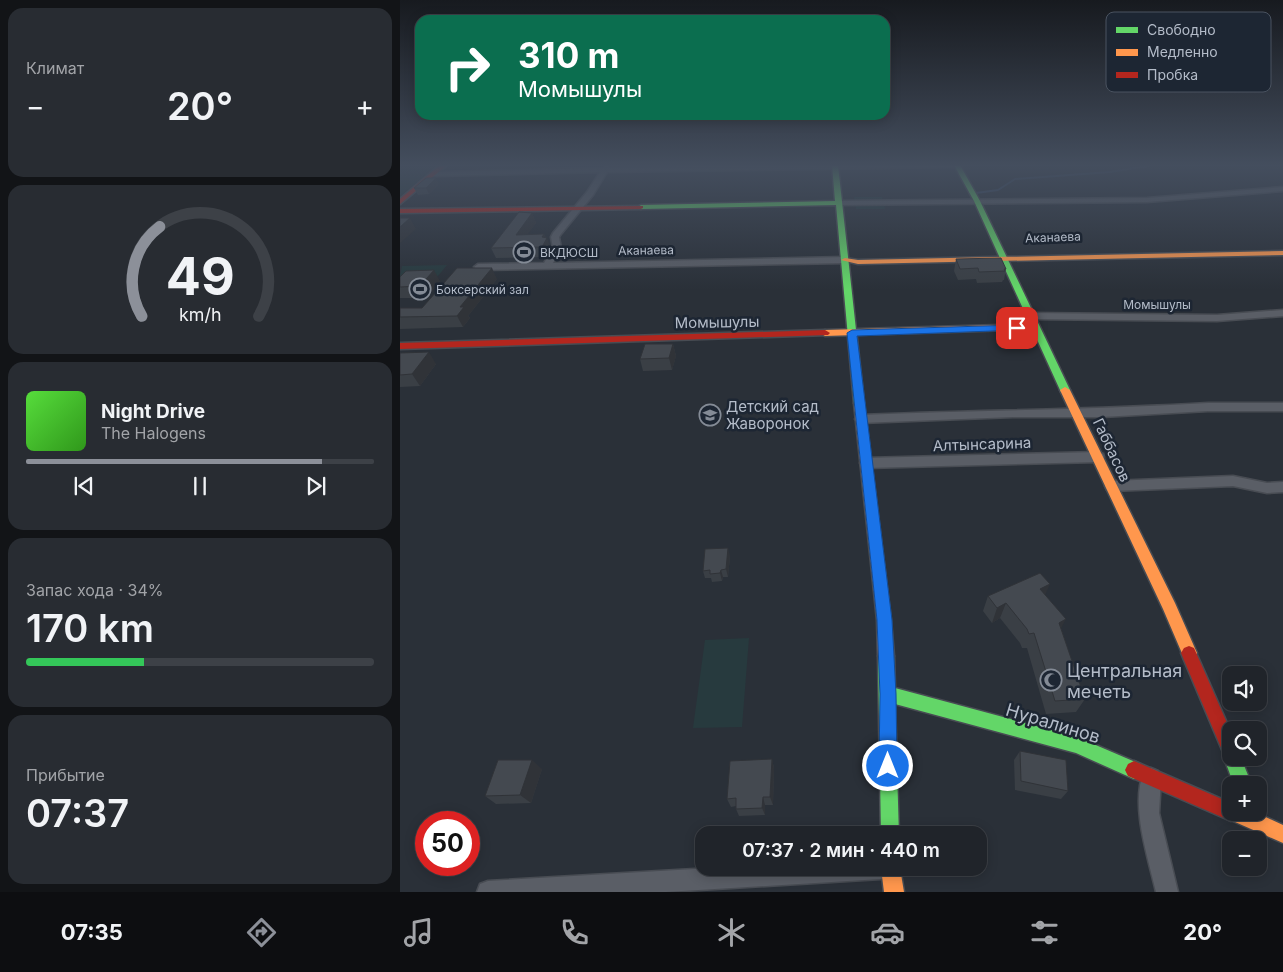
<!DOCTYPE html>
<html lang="ru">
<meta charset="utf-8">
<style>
body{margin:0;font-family:Inter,sans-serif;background:#282c32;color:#f1f3f6;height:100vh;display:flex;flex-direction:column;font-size:19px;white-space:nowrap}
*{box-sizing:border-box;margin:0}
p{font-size:16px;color:#a2a4a8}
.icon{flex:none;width:28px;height:28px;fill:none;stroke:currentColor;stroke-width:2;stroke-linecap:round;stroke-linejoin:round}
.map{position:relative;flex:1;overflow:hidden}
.side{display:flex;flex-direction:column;gap:8px;padding:8px;background:#121417;width:400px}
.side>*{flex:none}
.guide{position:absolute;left:15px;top:15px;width:475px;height:105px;border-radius:15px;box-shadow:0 2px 12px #0003,0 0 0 1px #3d4147;background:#0b6e4f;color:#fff;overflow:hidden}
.controls{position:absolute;left:822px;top:666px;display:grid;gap:10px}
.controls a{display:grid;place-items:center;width:45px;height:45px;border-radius:10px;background:#20242a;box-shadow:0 2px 12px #0003,0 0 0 1px #3d4147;font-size:25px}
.speed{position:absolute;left:15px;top:811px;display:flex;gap:10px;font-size:25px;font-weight:700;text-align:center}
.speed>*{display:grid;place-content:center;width:65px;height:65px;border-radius:50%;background:#20242a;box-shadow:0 2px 12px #0003,0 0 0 1px #3d4147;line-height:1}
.speed .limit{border:8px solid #d22;background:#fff;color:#111}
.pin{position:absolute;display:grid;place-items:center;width:42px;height:42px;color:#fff;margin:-21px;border-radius:10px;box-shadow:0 2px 8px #0006}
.me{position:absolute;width:55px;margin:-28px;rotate:0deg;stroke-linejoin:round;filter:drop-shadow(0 0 4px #0008)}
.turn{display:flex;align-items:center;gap:18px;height:105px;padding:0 20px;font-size:22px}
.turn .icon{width:65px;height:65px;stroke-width:2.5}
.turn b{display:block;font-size:35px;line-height:42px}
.big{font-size:38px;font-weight:600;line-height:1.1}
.side .tile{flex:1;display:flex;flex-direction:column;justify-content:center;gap:8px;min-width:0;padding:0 18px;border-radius:15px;background:#282c32}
.side .dial{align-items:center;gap:0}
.dial svg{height:130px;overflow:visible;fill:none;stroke:#3d4147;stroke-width:7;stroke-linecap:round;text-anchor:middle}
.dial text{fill:#f1f3f6;stroke:none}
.song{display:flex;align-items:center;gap:15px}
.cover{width:60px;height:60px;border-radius:8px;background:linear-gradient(135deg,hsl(110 70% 55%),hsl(110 70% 35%))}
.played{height:5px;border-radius:2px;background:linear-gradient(90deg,#8c9099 85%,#3d4147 85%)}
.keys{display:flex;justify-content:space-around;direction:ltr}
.heat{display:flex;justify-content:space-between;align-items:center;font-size:28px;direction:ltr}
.charge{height:8px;border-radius:4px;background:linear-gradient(90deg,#34c759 34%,#3d4147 0)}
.trip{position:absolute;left:295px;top:826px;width:292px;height:50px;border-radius:15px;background:#20242a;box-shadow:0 2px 12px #0003,0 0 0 1px #3d4147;font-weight:600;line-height:50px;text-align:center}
.menu{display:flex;height:80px;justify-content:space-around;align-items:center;background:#0d0e11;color:#a2a4a8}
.menu .icon{width:35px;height:35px}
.menu .current{color:#8c9099}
.menu b{font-size:22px;color:#f1f3f6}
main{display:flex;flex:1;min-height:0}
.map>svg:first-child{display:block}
.green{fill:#273a3e}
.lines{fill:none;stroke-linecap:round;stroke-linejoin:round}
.stream{stroke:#384963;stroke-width:2}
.street-casing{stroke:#484c53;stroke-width:3}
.fast-casing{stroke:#484c53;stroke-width:3}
.slow-casing{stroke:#484c53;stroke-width:3}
.jam-casing{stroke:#484c53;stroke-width:3}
.street{fill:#5a5e66;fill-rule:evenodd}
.fast{fill:#63d668;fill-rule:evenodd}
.slow{fill:#ff974d;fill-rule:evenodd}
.jam{fill:#b3261e;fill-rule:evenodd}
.wall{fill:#3a3f45}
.shaded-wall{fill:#303338}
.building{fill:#444950;stroke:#303338}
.route{fill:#1a73e8;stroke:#114b97}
.labels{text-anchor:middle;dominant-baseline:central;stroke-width:5;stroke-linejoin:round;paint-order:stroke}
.far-street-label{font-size:12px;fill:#b4bcc9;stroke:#1d2633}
.far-poi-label{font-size:12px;fill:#b4bcc9;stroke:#1d2633;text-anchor:start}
.street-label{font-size:15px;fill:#b4bcc9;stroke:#1d2633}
.poi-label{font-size:15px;fill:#b4bcc9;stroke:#1d2633;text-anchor:start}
.near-poi-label{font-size:18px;fill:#b4bcc9;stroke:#1d2633;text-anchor:start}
.near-street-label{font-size:18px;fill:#b4bcc9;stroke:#1d2633}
.key{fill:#1d2633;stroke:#4a5360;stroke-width:1}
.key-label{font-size:14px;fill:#b4bcc9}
</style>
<main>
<section class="side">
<div class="tile"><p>Климат</p>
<div class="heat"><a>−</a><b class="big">20°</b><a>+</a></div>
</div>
<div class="tile dial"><svg viewBox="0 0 100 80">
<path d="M14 69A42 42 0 1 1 86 69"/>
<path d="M14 69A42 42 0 0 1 25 14" stroke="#8c9099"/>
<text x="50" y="56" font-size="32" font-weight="700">49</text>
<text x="50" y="72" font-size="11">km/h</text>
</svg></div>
<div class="tile">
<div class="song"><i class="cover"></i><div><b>Night Drive</b><p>The Halogens</p></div></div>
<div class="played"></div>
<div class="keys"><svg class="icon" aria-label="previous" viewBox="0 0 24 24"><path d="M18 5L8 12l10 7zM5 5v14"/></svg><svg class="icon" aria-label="pause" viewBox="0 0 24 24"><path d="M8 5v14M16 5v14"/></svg><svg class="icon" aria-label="next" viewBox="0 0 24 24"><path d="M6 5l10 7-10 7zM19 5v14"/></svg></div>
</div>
<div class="tile"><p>Запас хода · 34%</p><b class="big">170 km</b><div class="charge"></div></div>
<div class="tile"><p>Прибытие</p><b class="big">07:37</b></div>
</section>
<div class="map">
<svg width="883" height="892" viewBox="0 0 883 892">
<rect width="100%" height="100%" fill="#2a3038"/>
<g class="green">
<path d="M37 165 0 196V166Z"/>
<path d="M454 197H482L485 209H456Z"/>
<path d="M47 265 38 276 0 277 2 266Z"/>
<path d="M349 638 342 727 293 728 305 640Z"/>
</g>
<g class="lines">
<path class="stream" d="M576 193 598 190 615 179 710 172 754 165"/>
<g class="street-casing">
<g id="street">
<path d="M207 165 210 168 333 165H560L557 167 207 172 193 195 161 234 159 237 161 248 153 263 445 257 449 260 445 263 78 270 74 267 78 264 144 263 153 248 151 237 153 233 187 192 200 172 34 176 31 174 34 172 203 168Z"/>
<path d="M883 187V191L747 202 438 205 434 203 438 201 747 198Z"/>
<path d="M883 310V316L817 321 630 319 625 316 630 313 817 315Z"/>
<path d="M808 403H883V411H808L702 417H613L461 423 455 419 461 415C577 410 692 410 808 403Z"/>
<path d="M698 452 703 454 704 457 703 460 698 462 466 468 461 466 460 463 461 460 466 458Z"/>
<path d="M833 476 867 483 883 482V492L867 493 833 486 712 491 707 490 705 486 707 482 712 481Z"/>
<path d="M751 768 758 771 761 778 759 813 778 892H756C748 857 730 805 744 771Z"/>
<path d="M312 868H492L489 876 481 879 266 892H77L80 884 88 881Z"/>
</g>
</g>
<g class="fast-casing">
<g id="fast">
<path d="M432 165H438L464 403 459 406 454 403 436 205 241 209 238 207 241 205 435 201Z"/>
<path d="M554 165H560L580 201 670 390 669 392H661L660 390 574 201Z"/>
<path d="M486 649 491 651 494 656 495 688 677 737 740 764 743 770 740 776 734 779 676 753 495 704 499 835H481L478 656 481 651Z"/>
<path d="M831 750V758H841L852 785H834L824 758 827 752Z"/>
</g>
</g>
<g class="slow-casing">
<g id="slow">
<path d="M883 251V255L458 264 441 260 445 258 458 260Z"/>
<path d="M635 324 638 325V329L425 336 420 333 425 330Z"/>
<path d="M665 387 670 390 775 603 797 653 794 658 789 660 784 658 763 609 660 390Z"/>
<path d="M459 400 464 403 491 620 494 656 491 661 486 663 481 661 478 656 477 620 454 403Z"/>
<path d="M831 803V812H855L883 825V843L826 818 823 812 826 806Z"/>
<path d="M481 868H500L504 892H484Z"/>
</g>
</g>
<g class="jam-casing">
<g id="jam">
<path d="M40 165H47L0 204V199Z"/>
<path d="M243 206V208L241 209 0 213V209Z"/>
<path d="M425 330 430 333 428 335 0 349V343Z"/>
<path d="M789 646 794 648 831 732V758H836L831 760 825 757 781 653 784 648Z"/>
<path d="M734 761 831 803V812H840L837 818 831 821 728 776 725 770 728 764Z"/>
</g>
</g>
<use href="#street" class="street"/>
<use href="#fast" class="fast"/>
<use href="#slow" class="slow"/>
<use href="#jam" class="jam"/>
</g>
<g class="wall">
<path d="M39 184 29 194 18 195 14 188Z"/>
<path d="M132 213 136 223 127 234H144L151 248 146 257 96 258 91 248Z"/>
<path d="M556 259 606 269 604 280H603L602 282 577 283 576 279 558 280 554 271Z"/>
<path d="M0 277 40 281 26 298H0Z"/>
<path d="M97 279 68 316 70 318 63 327 0 329V308H22Z"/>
<path d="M273 344 276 356 272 370 243 371 240 359Z"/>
<path d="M0 353 36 364 20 386 0 387Z"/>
<path d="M330 556 328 577H323L322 581 312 582 311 578H305L303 571Z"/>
<path d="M645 595 661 629 685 699 676 712 646 714 627 648H622L620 643 600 618 592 623 583 611 588 596Z"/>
<path d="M620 751 668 791 661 799 615 790 614 760Z"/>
<path d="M372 759 374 768 373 805H365V815L339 816 336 809V806L331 807 327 799Z"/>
<path d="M142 769 131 803 96 804 85 796Z"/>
</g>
<g class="shaded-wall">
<path d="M36 178 39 184 29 194 26 188Z"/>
<path d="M132 213 136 223 120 245 116 235Z"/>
<path d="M10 218 16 229 0 243V227Z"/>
<path d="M144 234 146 239 147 238 151 248 146 257 142 247V237Z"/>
<path d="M92 268 97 279 68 316 70 318 63 327 57 316 60 307Z"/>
<path d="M34 270 40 281 26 298 20 286Z"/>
<path d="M273 344 276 356 272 370 269 358Z"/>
<path d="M29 352 36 364 20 386 12 374Z"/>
<path d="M328 548 330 556 328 577 326 569Z"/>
<path d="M321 570 323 577 322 581 320 573Z"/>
<path d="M650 584 643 600 640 589Z"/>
<path d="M606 603 600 618 592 623 597 608Z"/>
<path d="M666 619 658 634 659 623Z"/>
<path d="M372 759 374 768 373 805 370 797Z"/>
<path d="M132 760 142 769 131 803 120 795Z"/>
<path d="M363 797 365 805V815L362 808Z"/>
</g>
<g class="building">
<path d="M26 178H36L26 188H14Z"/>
<path d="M119 212 132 213 116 235 144 234 142 237 147 238 142 247 91 248Z"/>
<path d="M0 218H10L0 227Z"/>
<path d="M601 258 606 269H604L605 271 579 272 578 268 560 269 556 259Z"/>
<path d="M57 268H92L60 307H64L57 316 0 317V308H22Z"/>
<path d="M34 270 20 286 0 287V277L6 271Z"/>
<path d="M245 344H273L269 358 240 359Z"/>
<path d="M29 352 12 374 0 375V353Z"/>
<path d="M328 548 326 569 321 570 320 573 310 574V570L303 571 305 549Z"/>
<path d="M640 573 650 584 640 589 666 619 659 623 685 699 655 701 634 633 629 634 627 629 606 603 597 608 588 596Z"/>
<path d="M620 751 666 760 668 791 621 781Z"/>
<path d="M372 759 370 797H363L362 808 336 809V798L327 799 330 761Z"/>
<path d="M98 760H132L120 795 85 796Z"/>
</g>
<linearGradient id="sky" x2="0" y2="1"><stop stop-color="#171a1f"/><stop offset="0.57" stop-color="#444e5e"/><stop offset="1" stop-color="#444e5e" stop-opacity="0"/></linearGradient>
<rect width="883" height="290" fill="url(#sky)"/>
<path class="route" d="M617 325 622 328 620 330 457 336 492 620 496 694 497 766 494 772 488 775 482 772 479 766 480 694 477 620 447 333 452 330Z"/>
<defs>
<g id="stadium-ring" transform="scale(1.125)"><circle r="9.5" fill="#1d2633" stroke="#848b96" stroke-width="1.5"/><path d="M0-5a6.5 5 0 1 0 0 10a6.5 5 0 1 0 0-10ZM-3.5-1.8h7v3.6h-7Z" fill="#848b96"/></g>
<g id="school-ring" transform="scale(1.125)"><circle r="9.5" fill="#1d2633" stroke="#848b96" stroke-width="1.5"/><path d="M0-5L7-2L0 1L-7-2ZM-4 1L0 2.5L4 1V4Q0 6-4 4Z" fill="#848b96"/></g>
<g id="mosque-ring" transform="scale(1.125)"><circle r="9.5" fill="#1d2633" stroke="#848b96" stroke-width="1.5"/><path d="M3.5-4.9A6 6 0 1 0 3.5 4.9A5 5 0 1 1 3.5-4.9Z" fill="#848b96"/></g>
</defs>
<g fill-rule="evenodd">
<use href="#stadium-ring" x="124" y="252"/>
<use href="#stadium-ring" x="20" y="289"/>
<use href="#school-ring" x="310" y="415"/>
<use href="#mosque-ring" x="651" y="680"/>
</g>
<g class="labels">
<g class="far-street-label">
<text transform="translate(653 237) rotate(-2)">Аканаева</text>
<text transform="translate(246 250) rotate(-1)">Аканаева</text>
<text x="757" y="304">Момышулы</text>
</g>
<g class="far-poi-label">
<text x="140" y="252">ВКДЮСШ</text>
<text x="36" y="289">Боксерский зал</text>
</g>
<g class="street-label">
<text transform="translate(317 322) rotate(-1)">Момышулы</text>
<text transform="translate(582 444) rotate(-2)">Алтынсарина</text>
<text transform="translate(712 450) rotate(65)">Габбасов</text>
</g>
<g class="poi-label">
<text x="326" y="406">Детский сад<tspan x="326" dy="17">Жаворонок</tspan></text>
</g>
<g class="near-poi-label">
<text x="667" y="670">Центральная<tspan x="667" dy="21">мечеть</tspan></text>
</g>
<g class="near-street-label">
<text transform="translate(653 723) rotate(17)">Нуралинов</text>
</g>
</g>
<rect x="706" y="12" width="165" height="80" rx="8" class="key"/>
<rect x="716" y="27" width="22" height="6" fill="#63d668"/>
<rect x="716" y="49" width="22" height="7" fill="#ff974d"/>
<rect x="716" y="72" width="22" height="6" fill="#b3261e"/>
<g class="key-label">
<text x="747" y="35">Свободно</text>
<text x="747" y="57">Медленно</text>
<text x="747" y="80">Пробка</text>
</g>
</svg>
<div class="controls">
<a><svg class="icon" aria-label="sound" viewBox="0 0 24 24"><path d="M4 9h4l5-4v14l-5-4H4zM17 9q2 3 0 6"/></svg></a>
<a><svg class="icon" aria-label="search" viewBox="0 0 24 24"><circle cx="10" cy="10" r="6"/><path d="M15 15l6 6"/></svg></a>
<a>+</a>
<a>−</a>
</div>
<div class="speed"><div class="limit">50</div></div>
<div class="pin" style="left:617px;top:328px;background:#d93025"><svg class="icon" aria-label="arrive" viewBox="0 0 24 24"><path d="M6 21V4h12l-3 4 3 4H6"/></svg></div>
<svg class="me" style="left:488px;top:766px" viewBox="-20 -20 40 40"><circle r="17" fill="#1a73e8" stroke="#fff" stroke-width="3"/><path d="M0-11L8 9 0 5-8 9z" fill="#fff"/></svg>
<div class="trip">07:37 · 2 мин · 440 m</div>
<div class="guide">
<div class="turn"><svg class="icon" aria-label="right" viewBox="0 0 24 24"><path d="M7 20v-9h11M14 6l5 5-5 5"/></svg><div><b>310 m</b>Момышулы</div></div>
</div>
</div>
</main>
<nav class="menu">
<b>07:35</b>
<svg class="icon current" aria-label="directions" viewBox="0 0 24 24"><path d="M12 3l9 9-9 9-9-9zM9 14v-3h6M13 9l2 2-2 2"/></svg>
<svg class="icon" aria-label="music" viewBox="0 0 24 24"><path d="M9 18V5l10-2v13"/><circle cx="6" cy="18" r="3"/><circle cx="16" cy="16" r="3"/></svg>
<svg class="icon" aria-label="phone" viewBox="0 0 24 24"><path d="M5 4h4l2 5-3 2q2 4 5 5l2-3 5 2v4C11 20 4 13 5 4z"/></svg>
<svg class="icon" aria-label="climate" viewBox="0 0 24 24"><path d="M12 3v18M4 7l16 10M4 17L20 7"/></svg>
<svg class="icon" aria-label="car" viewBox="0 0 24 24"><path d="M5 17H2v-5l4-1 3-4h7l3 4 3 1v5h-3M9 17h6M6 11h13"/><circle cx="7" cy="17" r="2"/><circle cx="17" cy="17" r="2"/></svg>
<svg class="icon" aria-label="filters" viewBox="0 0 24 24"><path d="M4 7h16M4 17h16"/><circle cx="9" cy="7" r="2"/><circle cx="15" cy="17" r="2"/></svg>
<b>20°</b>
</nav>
